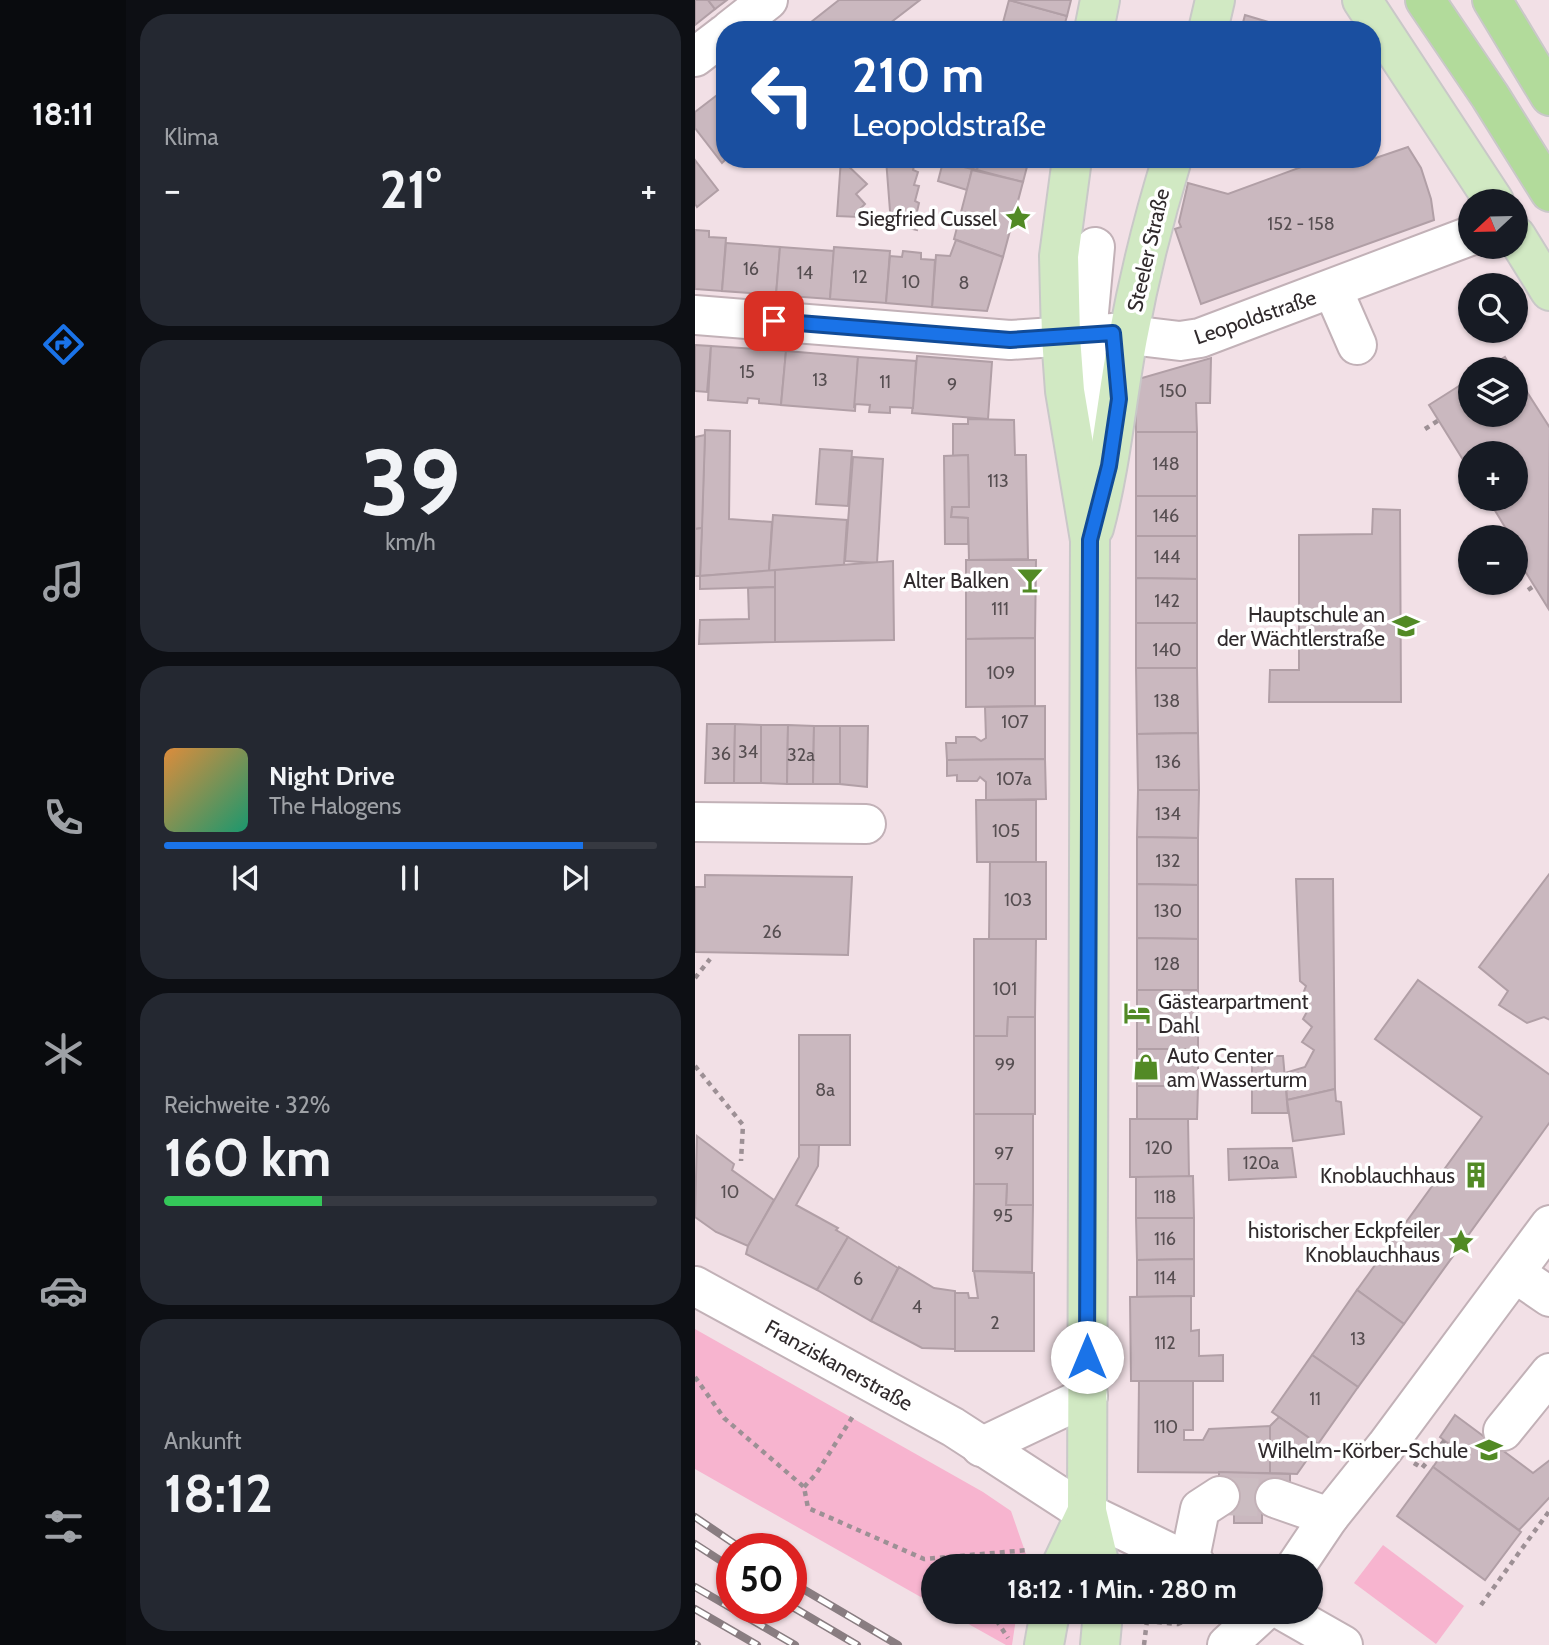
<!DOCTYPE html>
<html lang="de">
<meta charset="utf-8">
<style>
body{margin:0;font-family:Cabin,sans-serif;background:#242831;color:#f1f3f6;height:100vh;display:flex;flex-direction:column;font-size:26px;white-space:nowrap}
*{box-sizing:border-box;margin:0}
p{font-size:23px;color:#9ea1a6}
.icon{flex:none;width:38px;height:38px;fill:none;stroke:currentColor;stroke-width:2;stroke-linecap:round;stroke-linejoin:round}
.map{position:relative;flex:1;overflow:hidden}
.side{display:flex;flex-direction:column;gap:14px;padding:14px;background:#0d0f14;width:569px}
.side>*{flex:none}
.top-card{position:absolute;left:21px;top:21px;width:665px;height:147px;border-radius:28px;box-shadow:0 2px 5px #0004;background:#1a4fa0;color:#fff;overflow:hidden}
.needle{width:46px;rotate:248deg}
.controls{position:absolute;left:763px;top:189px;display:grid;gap:14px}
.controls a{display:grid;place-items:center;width:70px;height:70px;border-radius:50%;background:#171b24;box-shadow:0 2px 5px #0004;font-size:35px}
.speed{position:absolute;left:21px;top:1533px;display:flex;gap:14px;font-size:35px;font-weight:700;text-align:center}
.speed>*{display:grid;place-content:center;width:91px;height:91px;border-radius:50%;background:#171b24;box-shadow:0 2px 5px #0004;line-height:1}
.speed .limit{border:10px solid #d22;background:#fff;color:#111}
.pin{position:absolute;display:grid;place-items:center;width:60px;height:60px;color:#fff;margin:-30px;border-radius:14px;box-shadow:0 4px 10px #0006}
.me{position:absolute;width:77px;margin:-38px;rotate:0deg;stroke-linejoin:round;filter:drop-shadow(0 0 5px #0008)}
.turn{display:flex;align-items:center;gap:24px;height:147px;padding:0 21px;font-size:32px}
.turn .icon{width:91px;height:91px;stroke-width:2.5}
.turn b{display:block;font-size:49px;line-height:60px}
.big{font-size:52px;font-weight:800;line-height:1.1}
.side .widget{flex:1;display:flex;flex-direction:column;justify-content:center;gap:10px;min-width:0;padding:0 24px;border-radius:28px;background:#242831}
.side .dial{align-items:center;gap:0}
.dial b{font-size:91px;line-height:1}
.song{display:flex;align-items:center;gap:21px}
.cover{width:84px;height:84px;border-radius:10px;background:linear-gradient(135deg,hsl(30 70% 55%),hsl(160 70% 35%))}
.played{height:7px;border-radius:4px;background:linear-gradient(90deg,#1a73e8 85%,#363941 85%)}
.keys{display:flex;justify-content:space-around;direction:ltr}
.heat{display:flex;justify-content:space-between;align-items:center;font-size:38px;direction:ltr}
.charge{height:10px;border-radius:5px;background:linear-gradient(90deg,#34c759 32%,#363941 0)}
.trip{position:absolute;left:226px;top:1554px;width:402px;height:70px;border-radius:35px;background:#171b24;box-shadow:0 2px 5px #0004;font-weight:800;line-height:70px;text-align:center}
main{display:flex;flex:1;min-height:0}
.dock{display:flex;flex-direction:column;width:126px;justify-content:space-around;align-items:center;background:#090b0e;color:#9ea1a6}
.dock .icon{width:49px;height:49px}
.dock .on{color:#1a73e8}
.dock b{font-size:32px;color:#f1f3f6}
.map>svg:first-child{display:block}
.green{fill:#f7b4cf}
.building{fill:#cab8bf;stroke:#b19fa6;stroke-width:2}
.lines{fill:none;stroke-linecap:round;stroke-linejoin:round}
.minor-tunnel{stroke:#cbbcc1;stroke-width:38;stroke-dasharray:38 19;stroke-linecap:butt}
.minor-casing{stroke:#c2b1b7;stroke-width:42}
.major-casing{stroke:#c9c8c8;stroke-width:42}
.highway-casing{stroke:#c9c8c8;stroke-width:42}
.path{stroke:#9d9095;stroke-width:4.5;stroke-dasharray:5 5;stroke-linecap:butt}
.minor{stroke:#fff;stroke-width:38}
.major{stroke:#d1e9c3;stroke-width:38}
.highway{stroke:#b2db9b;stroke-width:38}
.rail-casing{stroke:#897d81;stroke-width:8}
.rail{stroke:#fff;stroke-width:5;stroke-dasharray:16;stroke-linecap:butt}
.route-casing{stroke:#114b97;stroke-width:18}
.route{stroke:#1a73e8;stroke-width:12}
.labels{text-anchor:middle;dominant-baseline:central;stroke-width:7;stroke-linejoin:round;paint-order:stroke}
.number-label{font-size:18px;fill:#564e51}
.poi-label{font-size:21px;fill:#302a2c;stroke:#fff;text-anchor:end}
.street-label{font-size:21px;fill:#302a2c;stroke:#fff}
</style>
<main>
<nav class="dock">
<b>18:11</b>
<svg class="icon on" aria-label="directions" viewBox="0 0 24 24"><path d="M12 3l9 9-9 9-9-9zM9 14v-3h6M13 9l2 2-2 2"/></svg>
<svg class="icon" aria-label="music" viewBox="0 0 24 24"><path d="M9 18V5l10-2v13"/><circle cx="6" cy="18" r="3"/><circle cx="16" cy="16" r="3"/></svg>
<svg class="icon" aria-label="phone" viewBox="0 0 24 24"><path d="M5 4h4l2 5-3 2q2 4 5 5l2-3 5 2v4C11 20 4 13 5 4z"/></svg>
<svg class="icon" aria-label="climate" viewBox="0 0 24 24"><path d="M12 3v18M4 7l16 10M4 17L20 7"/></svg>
<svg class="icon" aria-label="car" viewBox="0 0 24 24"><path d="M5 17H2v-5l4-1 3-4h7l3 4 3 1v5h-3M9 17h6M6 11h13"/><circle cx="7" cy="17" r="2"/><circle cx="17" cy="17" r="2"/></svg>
<svg class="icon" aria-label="filters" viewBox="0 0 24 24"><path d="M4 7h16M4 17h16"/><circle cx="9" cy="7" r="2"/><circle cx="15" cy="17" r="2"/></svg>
</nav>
<section class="side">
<div class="widget"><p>Klima</p>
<div class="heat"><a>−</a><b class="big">21°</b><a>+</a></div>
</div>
<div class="widget dial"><b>39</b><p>km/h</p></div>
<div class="widget">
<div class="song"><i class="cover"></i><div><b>Night Drive</b><p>The Halogens</p></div></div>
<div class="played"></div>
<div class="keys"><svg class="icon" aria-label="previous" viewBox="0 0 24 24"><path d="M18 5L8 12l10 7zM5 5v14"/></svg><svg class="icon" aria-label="pause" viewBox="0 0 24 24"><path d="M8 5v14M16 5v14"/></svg><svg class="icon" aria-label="next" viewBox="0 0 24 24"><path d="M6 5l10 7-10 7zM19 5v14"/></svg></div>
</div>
<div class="widget"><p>Reichweite · 32%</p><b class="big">160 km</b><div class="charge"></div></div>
<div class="widget"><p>Ankunft</p><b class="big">18:12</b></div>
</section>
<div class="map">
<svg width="855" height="1645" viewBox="0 0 855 1645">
<rect width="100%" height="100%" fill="#f2e0e6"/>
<g class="green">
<path d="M0 1329 288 1492 316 1511 332 1557 330 1566H238V1604L0 1469Z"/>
<path d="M688 1545 769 1606 741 1644 659 1583Z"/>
<path d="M252 1612H322L317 1645H311Z"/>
</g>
<g class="building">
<path d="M0 0H13L20 9 0 25Z"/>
<path d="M13 0H32L20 9Z"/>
<path d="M144 0H225L186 30H106Z"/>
<path d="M314 0 372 16 368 30H306Z"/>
<path d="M314 0H376L372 16Z"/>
<path d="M550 15 590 27 599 30H546Z"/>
<path d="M30 89 31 159 27 163 0 128V112Z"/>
<path d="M713 147 726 168 736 199 739 220 506 304 480 229 486 227 484 222 493 183 533 194 628 159H658L660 165Z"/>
<path d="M146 159 172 184 161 194 170 204 160 214 163 217 142 216Z"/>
<path d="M191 159H221L218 170 223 172 219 185 224 186 220 201 224 203 221 216 225 217 222 230 196 224Z"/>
<path d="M242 159H285L282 170Z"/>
<path d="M285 159H334L328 182 282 170Z"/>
<path d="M0 160 23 190 2 207 0 204Z"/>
<path d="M248 162 277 169 272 190 243 181Z"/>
<path d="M277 170 328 182 308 257 259 239Z"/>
<path d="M0 230 14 231V237L31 238 27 291 0 289Z"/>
<path d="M261 240 308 257 292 311 237 307 241 255 255 256Z"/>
<path d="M31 243 85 247 81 295 27 291Z"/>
<path d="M85 247 139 251 135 299 81 295Z"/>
<path d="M139 247 195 251 191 303 135 299Z"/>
<path d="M208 251 226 253V259L240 260 237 307 191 303 195 256 207 257Z"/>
<path d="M0 345 16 346 12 392 0 391Z"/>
<path d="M16 346 91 351 86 405 64 403V399L53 398 52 403 13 400Z"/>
<path d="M91 351 163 357 160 411 86 405Z"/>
<path d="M222 356 297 362 293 419 217 413Z"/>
<path d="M163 357 221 361 218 408 195 407V413L174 412 175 405 160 404 159 408Z"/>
<path d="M810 357 817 369H790Z"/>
<path d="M516 358 515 403H501L502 432H441L440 380Z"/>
<path d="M821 375 855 428 853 608 825 563 830 560 821 545V537H816L793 499H821V453H775V471L734 405 775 379V415H821Z"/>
<path d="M273 419 319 420 320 455H331L333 559 274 560 273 518 256 517 257 507H274L273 455 258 456V424H273Z"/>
<path d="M10 430 35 431 34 519 77 522 74 571 5 576Z"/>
<rect x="441" y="432" width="61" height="64"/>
<path d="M10 435 7 528 0 529V437Z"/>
<path d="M125 449 157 451 153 506 121 504Z"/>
<path d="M273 455 274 507H257L256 517 273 518V544H250L249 456Z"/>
<path d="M158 457 188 459 182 563 150 561Z"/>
<rect x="441" y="496" width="61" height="40"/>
<path d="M678 509 705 510 706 702H574L575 670H604V535L677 534Z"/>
<path d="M78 515 152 520 149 565 74 571Z"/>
<path d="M7 528 5 576H0V529Z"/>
<path d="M441 536H502V579L441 578Z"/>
<path d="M271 560H341L340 638 271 639Z"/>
<path d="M198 561 199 640 80 642V570Z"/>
<path d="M80 570V587L5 589V576Z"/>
<path d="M441 578 502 579V623H441Z"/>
<path d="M80 587V642L4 644 5 620 54 619 53 588Z"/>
<rect x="441" y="623" width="61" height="45"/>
<path d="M340 638V706L271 707V639Z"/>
<path d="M441 668H502L503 733 442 734Z"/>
<path d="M350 706V759L252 760 251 743H261V737H280L286 741 291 738 290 707Z"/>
<path d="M12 724H40L39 783H10Z"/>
<path d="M40 724 66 725V783H39Z"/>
<path d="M66 725H93L92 784 66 783Z"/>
<path d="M93 725 119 726 118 784H92Z"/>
<path d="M119 726H145V784H118Z"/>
<path d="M145 726H173L172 787 145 784Z"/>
<path d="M503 733 504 790H443L442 734Z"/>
<path d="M350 759 351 799 291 800V782L285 777 282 781H262V775L252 776V760Z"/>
<path d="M443 790H504L503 838 442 837Z"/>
<path d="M281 800H341V862H282Z"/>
<path d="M442 837 503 838V885L442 884Z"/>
<path d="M295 862H351V939H294Z"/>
<path d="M855 873V1020L849 1017 832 1023 804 1005 813 991 784 967Z"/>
<path d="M10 875 157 877 153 955 0 952V887H10Z"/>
<path d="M601 879H638L640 1089 592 1100 590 1073 610 1067 619 1050 607 1042 617 1027 608 1019 615 1006 606 999 611 986 605 981Z"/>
<path d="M442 884 503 885V939L442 938Z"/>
<path d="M442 938 503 939V990H442Z"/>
<path d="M279 939H341L340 1017H313L312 1036H279Z"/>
<path d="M723 980 855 1075V1122L709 1324 662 1290 787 1117 680 1039Z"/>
<rect x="442" y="990" width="61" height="59"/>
<path d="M313 1017H340V1114H279V1036H312Z"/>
<rect x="104" y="1035" width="51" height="110"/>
<rect x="442" y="1049" width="61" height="37"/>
<path d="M557 1056H588L593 1113H557Z"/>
<path d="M442 1086H503L502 1119H442Z"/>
<path d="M640 1089 641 1101 646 1102 649 1134 598 1141 592 1100Z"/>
<path d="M279 1114H338V1205H311L312 1184H279Z"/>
<path d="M435 1119H493L494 1177H435Z"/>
<path d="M2 1136 39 1164 37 1170 79 1200 53 1246 21 1232 0 1217Z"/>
<path d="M104 1145H124L123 1166 101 1205 143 1228 141 1230 153 1237 122 1290 51 1254 53 1246 104 1157Z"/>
<path d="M597 1148 601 1177 534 1180 533 1149Z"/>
<path d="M498 1176 499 1218H441V1177Z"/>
<path d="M279 1184H312L311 1205H338L337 1272 278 1271Z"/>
<path d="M441 1218H499V1259L442 1260Z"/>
<path d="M153 1237 203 1268 176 1321 122 1290Z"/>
<path d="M499 1259V1296L442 1297V1260Z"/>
<path d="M204 1267 239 1288 260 1291V1349L227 1348 176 1321Z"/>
<path d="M279 1271 339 1273V1351H260V1293H273L274 1298H283Z"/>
<path d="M662 1290 709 1324 663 1387 617 1355Z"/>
<path d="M496 1296V1331L504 1330V1356L528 1355V1381H436L435 1297Z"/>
<path d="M617 1355 663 1387 623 1444 577 1412Z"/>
<path d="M444 1381H498V1430H489V1440H508L514 1429 575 1426V1473L443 1472Z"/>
<path d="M760 1415 838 1473 855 1460V1497L824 1530 738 1467 754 1444 745 1437Z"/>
<path d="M584 1417 623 1444 602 1474 575 1473V1426Z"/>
<path d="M738 1467 826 1532 790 1580 702 1516Z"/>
<path d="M524 1472 595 1474V1493L567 1509V1523H539V1509L524 1508Z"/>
</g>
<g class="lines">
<path class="minor-tunnel" d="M525 1496 580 1498"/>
<g class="minor-casing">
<g id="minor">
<path d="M35 30 73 0"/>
<path d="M0 57 30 34"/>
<path d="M638 290 662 345"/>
<path d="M0 315 315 340 418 333 485 341 505 338 775 236"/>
<path d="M390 454 392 334 400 247"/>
<path d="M0 822 171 824"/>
<path d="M820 1273 855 1297"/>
<path d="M0 1286 258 1427 386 1510 502 1566"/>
<path d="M808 1431 855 1373"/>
<path d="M286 1447 393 1396"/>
<path d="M580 1498 634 1517"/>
<path d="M494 1563 505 1509 525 1496"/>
<path d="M601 1566 634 1517 691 1446 855 1225"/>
<path d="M590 1612 648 1645"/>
<path d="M532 1645 568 1612"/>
</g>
</g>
<g class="major-casing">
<g id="major">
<path d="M667 0 799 201"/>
<path d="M399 30 405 0"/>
<path d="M513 30 520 0"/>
<path d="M377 159 364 256 366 337 370 391 395 540 392 1511 405 1566"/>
<path d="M821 236 855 291"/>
<path d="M399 528C416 465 421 401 433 337 444 278 459 217 477 159"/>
<path d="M366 1566 392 1511"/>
<path d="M349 1645 355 1612"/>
<path d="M405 1645 408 1612"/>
</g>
</g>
<g class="highway-casing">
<g id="highway">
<path d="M730 0 795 96 855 192"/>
<path d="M797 0 855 96"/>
</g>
</g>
<g class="path">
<path d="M590 27 593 19"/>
<path d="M730 429 744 420"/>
<path d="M833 590 839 586"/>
<path d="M0 978 15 959"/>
<path d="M0 1066 48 1125 46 1161"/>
<path d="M0 1377 29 1418 109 1487 113 1508 229 1559 333 1550"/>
<path d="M719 1463 727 1468 750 1440"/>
<path d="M109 1487 121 1474 160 1413"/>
<path d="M786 1605 855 1510"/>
<path d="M296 1612 313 1638"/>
<path d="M452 1621 483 1624 510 1612"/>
<path d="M449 1645 453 1612"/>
</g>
<use href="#minor" class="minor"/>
<use href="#major" class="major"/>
<use href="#highway" class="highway"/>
<g class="rail-casing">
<g id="rail">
<path d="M0 1517 47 1549"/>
<path d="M0 1544 37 1568"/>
<path d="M96 1582 203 1645"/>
<path d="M0 1587 100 1645"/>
<path d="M96 1606 162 1645"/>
<path d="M0 1609 62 1645"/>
<path d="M0 1644 2 1645"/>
</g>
</g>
<use href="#rail" class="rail"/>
</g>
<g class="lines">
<g class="route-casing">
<path id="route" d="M79 321 315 340 418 333 424 399 414 466 395 540 392 1357"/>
</g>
<use href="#route" class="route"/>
</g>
<defs>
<g id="sight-bare" transform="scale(2.1)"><path d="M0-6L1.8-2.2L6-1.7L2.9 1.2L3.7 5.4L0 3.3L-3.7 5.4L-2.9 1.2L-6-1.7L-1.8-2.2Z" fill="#528a25" stroke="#fff" stroke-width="2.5" paint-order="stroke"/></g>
<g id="bar-bare" transform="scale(2.1)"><path d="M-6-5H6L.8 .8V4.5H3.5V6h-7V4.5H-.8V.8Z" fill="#528a25" stroke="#fff" stroke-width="2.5" paint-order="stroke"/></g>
<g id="school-bare" transform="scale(2.1)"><path d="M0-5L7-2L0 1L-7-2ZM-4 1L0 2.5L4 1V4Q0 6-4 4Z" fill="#528a25" stroke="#fff" stroke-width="2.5" paint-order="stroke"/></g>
<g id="hotel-bare" transform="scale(2.1)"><path d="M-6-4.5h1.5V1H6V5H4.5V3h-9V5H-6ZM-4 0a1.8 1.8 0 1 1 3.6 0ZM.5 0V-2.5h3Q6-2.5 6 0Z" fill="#528a25" stroke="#fff" stroke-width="2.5" paint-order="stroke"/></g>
<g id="shop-bare" transform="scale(2.1)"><path d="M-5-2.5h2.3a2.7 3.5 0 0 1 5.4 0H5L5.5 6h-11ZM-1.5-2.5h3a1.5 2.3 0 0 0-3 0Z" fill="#528a25" stroke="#fff" stroke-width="2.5" paint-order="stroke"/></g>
<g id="building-bare" transform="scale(2.1)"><path d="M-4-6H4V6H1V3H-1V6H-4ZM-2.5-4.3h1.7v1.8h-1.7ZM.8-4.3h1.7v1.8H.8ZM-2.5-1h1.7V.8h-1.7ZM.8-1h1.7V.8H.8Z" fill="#528a25" stroke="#fff" stroke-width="2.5" paint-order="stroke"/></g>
</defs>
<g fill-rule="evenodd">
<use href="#sight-bare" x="323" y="218"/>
<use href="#bar-bare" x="335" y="580"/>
<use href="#school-bare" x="711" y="626"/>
<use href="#hotel-bare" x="442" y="1013"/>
<use href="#shop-bare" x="451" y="1067"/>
<use href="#building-bare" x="781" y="1175"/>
<use href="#sight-bare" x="766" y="1242"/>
<use href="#school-bare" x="794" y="1450"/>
</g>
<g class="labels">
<g class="number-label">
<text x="606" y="224">152 - 158</text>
<text x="56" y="269">16</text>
<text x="110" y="273">14</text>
<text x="165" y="277">12</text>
<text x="216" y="282">10</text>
<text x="269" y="283">8</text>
<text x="52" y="372">15</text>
<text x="125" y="380">13</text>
<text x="190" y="382">11</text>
<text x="257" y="385">9</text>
<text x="478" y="391">150</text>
<text x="471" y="464">148</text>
<text x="303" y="481">113</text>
<text x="471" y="516">146</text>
<text x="472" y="557">144</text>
<text x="472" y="601">142</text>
<text x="305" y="609">111</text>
<text x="472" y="650">140</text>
<text x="306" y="673">109</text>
<text x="472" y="701">138</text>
<text x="320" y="722">107</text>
<text x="53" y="752">34</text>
<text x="26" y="754">36</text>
<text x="106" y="755">32a</text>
<text x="473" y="762">136</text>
<text x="319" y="779">107a</text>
<text x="473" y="814">134</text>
<text x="311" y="831">105</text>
<text x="473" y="861">132</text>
<text x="323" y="900">103</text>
<text x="473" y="911">130</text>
<text x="77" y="932">26</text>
<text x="472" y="964">128</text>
<text x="310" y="989">101</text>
<text x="310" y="1065">99</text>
<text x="130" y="1090">8a</text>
<text x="464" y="1148">120</text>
<text x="309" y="1154">97</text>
<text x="566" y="1163">120a</text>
<text x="35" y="1192">10</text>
<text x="470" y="1197">118</text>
<text x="308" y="1216">95</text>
<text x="470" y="1239">116</text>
<text x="470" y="1278">114</text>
<text x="163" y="1279">6</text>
<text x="222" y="1307">4</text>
<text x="300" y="1323">2</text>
<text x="663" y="1339">13</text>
<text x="470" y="1343">112</text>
<text x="620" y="1399">11</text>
<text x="471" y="1427">110</text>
</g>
<g class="poi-label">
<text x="302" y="218">Siegfried Cussel</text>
<text x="314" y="580">Alter Balken</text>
<text x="690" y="614">Hauptschule an<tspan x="690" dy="24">der Wächtlerstraße</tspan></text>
<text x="463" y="1001" text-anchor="start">Gästearpartment<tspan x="463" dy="24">Dahl</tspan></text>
<text x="472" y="1055" text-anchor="start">Auto Center<tspan x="472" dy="24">am Wasserturm</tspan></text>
<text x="760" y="1175">Knoblauchhaus</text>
<text x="745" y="1230">historischer Eckpfeiler<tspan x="745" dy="24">Knoblauchhaus</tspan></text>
<text x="773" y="1450">Wilhelm-Körber-Schule</text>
</g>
<g class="street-label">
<text transform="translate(453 250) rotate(-77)">Steeler Straße</text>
<text transform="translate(560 317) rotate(-19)">Leopoldstraße</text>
<text transform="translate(144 1365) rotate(29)">Franziskanerstraße</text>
</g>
</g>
</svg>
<div class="controls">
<a><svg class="needle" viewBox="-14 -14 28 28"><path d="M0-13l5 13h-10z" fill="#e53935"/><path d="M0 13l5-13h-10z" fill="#9ea1a6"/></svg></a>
<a><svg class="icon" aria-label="search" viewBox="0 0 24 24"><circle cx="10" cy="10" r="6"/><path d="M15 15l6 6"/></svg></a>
<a><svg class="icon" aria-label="layers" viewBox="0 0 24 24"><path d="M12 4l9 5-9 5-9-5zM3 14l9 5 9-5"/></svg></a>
<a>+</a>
<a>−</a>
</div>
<div class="speed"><div class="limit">50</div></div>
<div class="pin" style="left:79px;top:321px;background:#d93025"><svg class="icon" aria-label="arrive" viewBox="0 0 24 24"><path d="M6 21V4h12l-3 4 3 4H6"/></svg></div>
<svg class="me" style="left:392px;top:1357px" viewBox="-20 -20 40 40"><circle r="19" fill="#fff"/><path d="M0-13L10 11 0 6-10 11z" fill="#1a73e8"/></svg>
<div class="trip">18:12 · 1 Min. · 280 m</div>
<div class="top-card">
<div class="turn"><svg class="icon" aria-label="left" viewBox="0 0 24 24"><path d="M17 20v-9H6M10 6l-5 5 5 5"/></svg><div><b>210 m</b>Leopoldstraße</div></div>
</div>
</div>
</main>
